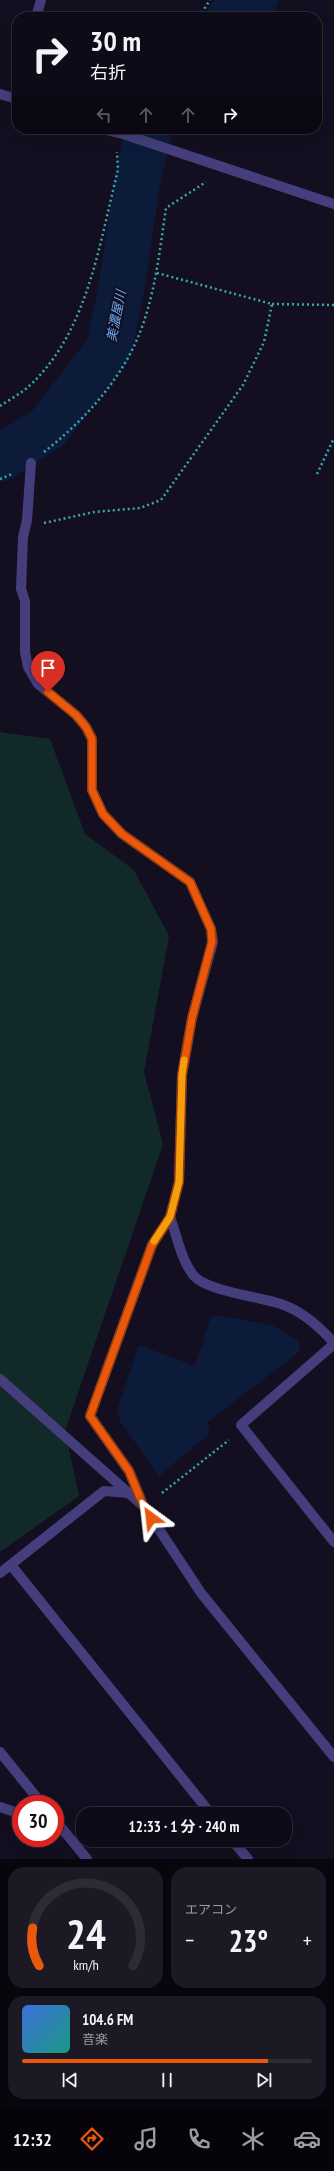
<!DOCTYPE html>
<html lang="ja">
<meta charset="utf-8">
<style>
body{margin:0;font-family:"PT Sans Narrow","Noto Sans JP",sans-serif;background:#1c1925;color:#f1f3f6;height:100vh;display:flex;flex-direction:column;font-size:15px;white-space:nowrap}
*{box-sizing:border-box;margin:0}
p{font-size:13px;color:#9b9ba2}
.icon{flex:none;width:22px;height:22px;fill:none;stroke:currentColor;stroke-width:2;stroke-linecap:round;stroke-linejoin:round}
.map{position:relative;height:1859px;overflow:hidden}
.panel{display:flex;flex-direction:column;gap:8px;padding:8px;background:#08060d;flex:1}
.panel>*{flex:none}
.top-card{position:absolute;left:12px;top:12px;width:310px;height:122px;border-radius:16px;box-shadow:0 4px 16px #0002,0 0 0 1px #2e2b37;background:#0e0b18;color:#f1f3f6;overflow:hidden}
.speed{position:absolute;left:12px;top:1795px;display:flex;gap:8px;font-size:20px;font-weight:700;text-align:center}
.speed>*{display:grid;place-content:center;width:52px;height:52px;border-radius:50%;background:#0e0b18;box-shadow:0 4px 16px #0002,0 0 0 1px #2e2b37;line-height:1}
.speed .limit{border:6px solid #d22;background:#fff;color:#111}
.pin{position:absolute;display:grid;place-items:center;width:34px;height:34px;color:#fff;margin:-41px -17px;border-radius:50% 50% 50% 0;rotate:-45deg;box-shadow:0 0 4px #0007}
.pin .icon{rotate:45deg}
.me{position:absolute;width:44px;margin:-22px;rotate:330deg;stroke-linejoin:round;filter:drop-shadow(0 0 3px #0008)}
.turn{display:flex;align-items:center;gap:14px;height:84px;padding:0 12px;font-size:18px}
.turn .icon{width:52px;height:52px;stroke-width:2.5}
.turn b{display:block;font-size:28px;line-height:34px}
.lanes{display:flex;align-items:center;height:38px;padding:0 12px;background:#0003;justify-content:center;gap:20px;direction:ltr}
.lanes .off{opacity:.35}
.big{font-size:30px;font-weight:700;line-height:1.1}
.panel .tile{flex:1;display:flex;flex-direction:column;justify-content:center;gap:6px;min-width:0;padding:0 14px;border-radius:16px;background:#1c1925}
.panel .dial{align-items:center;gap:0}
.dial svg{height:104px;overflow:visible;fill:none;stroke:#2e2b37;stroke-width:7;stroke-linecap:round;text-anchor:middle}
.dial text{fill:#f1f3f6;stroke:none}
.song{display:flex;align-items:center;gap:12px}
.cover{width:48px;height:48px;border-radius:6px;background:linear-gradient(135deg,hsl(220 70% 55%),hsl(170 70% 35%))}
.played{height:4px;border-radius:2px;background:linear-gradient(90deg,#ea580c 85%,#2e2b37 85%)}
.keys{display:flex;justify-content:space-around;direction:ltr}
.heat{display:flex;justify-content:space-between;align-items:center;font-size:22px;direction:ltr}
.panel .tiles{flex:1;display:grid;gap:8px;grid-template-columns:1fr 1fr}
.tile:last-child{grid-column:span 2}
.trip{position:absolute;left:76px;top:1807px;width:216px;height:40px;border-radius:16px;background:#0e0b18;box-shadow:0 4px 16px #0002,0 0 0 1px #2e2b37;font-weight:700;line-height:40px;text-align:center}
.dock{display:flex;height:64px;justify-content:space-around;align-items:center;background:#06040a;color:#9b9ba2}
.dock .icon{width:28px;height:28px}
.dock .current{color:#ea580c}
.dock b{font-size:18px;color:#f1f3f6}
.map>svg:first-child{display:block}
.green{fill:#12292a}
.water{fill:#0d1b3b}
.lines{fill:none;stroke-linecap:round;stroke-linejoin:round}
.river{stroke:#0d1b3b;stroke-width:46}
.path{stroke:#38a9aa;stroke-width:2.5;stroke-dasharray:2 3;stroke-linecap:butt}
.street{stroke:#443e7c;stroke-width:10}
.route-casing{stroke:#983908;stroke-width:10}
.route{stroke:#ea580c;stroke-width:7}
.slow{stroke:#f59e0b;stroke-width:7}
.labels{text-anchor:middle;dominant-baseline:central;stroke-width:4;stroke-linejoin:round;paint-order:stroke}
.water-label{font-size:13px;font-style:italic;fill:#68aaf3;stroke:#130f20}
</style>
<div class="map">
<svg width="334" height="1859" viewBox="0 0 334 1859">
<rect width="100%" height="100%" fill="#130f20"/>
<path class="green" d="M0 732 50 739 85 834 134 870 169 936 144 1072 163 1144 65 1431 79 1496 0 1552Z"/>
<path class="water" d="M218 1315 274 1326 299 1341 300 1351 207 1423 210 1433 159 1476 120 1421 117 1410 139 1345 195 1366 211 1317Z"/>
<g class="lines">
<g class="river">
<path d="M230 17 255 0"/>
<path d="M0 458 48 428 109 349 122 285 137 183 149 129"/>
</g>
<g class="path">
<path d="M199 17 210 0"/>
<path d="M272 304 334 305"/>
<path d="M0 406C9 400 20 394 28 387 88 333 99 244 118 170L117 152"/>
<path d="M44 452C86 419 124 377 142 327 156 288 160 248 166 208L206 182"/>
<path d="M317 474 334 438"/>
<path d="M0 479 12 474"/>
<path d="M44 523 94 512 140 508 161 500 243 385 264 342 272 304 157 273"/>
<path d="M162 1493 229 1440"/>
</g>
<g class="street">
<path d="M36 17 41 0"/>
<path d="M0 94 17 99"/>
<path d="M102 129 123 134 334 204"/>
<path d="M31 463 27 520 23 537 21 589 25 601V652L28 667 38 684 76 715 86 727 92 739V790L103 814 122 834 190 882 211 929 213 942 192 1018 182 1075 179 1181 170 1217 152 1245 90 1416 129 1471 143 1505 201 1593 334 1757"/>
<path d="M170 1217C177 1236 181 1260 194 1276 207 1291 260 1297 281 1304 302 1311 319 1326 334 1343"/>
<path d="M334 1344 241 1425 334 1542"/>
<path d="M0 1379 141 1504"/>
<path d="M11 1565 211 1814"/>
<path d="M0 1573 104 1491 129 1493"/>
<path d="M0 1752 42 1804"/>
<path d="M0 1807 21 1814"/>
<path d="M55 1820 87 1859"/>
<path d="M232 1840 248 1859"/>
</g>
</g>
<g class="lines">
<g class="route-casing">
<path id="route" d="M48 692 76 715 86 727 92 739V790L103 814 122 834 190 882 211 929 212 942 192 1018 182 1075 179 1182 170 1217 152 1245 90 1416 129 1471 143 1505 151 1518"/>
</g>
<use href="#route" class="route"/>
<path class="slow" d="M154 1241 170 1217 179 1182 182 1075 184 1060"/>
</g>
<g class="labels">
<g class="water-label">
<text transform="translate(116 316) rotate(-79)">美濃屋川</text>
</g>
</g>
</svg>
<div class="speed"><div class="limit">30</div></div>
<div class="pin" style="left:48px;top:692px;background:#d93025"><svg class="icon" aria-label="arrive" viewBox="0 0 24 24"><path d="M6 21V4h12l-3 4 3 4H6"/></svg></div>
<svg class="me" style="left:151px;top:1518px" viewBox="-20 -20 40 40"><path d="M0-17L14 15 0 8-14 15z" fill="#ea580c" stroke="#fff" stroke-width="4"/></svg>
<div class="trip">12:33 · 1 分 · 240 m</div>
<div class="top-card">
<div class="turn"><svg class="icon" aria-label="right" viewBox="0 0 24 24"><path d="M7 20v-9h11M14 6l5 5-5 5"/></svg><div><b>30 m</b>右折</div></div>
<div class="lanes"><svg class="icon off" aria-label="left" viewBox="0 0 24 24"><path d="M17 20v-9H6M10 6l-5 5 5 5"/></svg><svg class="icon off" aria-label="ahead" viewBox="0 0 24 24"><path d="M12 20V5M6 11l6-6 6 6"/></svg><svg class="icon off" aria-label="ahead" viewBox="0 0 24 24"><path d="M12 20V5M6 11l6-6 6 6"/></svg><svg class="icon" aria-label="right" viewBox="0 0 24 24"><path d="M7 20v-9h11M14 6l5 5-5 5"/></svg></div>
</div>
</div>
<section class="panel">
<div class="tiles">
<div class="tile dial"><svg viewBox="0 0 100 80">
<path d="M14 69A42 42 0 1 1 86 69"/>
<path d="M14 69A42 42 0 0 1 9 40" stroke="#ea580c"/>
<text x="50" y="56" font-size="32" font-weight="700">24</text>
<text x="50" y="72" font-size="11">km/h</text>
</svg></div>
<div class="tile"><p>エアコン</p>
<div class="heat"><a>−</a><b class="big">23°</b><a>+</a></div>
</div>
<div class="tile">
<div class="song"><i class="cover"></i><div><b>104.6 FM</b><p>音楽</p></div></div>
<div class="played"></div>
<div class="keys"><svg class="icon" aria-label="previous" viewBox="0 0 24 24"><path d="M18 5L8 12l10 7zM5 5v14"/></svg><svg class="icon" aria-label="pause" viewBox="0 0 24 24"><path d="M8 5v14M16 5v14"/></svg><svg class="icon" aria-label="next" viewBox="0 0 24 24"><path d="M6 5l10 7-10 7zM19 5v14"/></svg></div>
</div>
</div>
</section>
<nav class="dock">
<b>12:32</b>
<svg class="icon current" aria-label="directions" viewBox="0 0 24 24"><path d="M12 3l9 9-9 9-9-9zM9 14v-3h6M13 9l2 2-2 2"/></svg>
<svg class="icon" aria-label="music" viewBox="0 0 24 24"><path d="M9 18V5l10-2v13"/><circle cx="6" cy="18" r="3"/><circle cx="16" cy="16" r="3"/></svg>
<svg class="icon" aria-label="phone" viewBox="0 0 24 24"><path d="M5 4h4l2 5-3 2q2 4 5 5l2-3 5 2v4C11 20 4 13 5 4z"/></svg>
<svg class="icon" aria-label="climate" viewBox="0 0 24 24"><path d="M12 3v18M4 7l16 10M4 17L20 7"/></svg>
<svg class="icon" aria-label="car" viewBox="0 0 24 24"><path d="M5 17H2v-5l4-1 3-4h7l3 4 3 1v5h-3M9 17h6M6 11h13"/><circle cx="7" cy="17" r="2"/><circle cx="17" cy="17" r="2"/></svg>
</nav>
